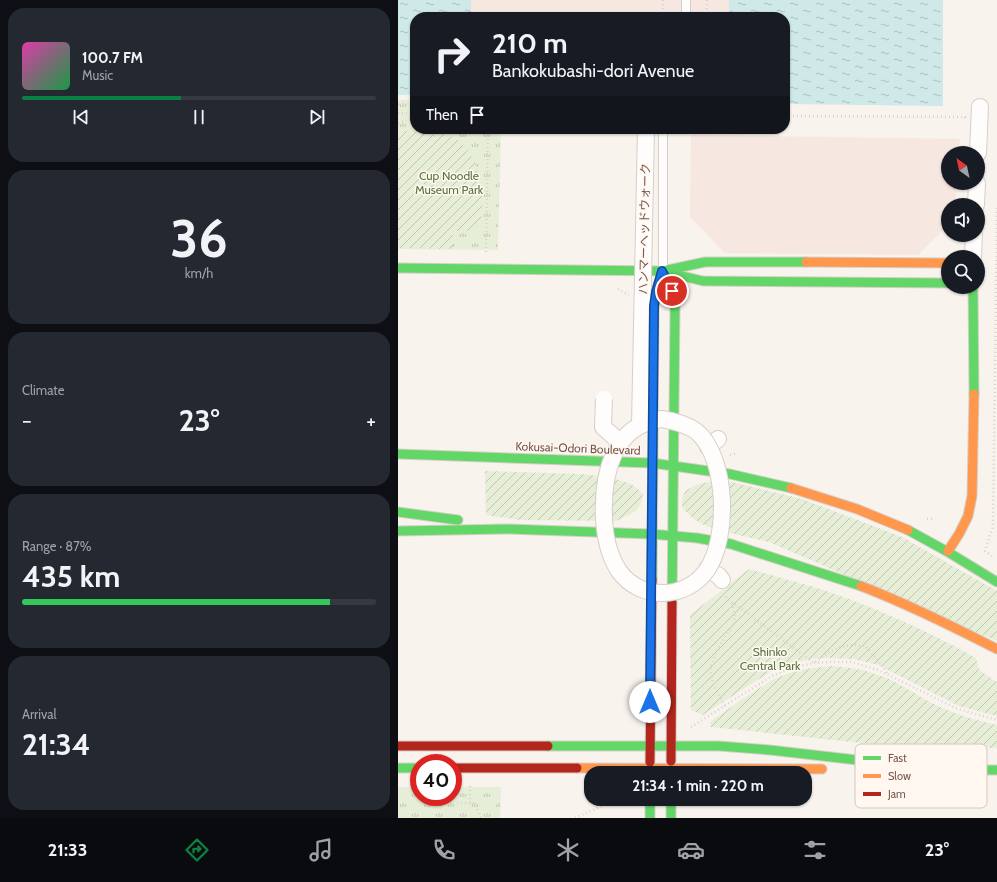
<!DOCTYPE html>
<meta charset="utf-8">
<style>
body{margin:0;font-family:Cabin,"Noto Sans JP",sans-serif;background:#242831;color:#f1f3f6;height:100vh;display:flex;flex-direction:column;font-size:15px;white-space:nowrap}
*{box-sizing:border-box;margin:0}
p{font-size:13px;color:#9ea1a6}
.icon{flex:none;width:22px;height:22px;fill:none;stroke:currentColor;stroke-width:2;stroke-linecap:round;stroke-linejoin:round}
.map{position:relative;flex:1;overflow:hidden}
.sheet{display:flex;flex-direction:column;gap:8px;padding:8px;background:#0d0f14;width:398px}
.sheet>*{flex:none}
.banner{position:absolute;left:12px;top:12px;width:380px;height:122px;border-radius:16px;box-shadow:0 1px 3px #0004;background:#171b24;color:#f1f3f6;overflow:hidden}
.needle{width:26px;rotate:327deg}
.fabs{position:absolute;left:543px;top:146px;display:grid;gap:8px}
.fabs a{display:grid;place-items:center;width:44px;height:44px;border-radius:50%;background:#171b24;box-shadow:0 1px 3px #0004;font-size:20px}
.speed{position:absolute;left:12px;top:754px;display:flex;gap:8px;font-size:20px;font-weight:700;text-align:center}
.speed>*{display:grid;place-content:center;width:52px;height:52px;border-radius:50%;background:#171b24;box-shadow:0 1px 3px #0004;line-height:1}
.speed .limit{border:6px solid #d22;background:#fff;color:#111}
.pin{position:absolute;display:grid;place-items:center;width:34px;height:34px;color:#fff;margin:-17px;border:2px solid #fff;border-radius:50%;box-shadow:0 1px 4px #0007}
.me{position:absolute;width:44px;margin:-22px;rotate:0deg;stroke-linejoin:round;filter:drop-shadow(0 0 3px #0008)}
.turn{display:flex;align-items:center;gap:14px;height:84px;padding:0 16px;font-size:18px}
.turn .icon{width:52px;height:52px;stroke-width:2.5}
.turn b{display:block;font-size:28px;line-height:34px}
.then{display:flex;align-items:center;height:38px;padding:0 16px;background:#0003;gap:8px;font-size:15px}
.big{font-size:30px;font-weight:800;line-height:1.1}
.sheet .tile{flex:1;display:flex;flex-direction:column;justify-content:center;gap:6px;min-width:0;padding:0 14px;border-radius:16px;background:#242831}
.sheet .dial{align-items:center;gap:0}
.dial b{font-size:52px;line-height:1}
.song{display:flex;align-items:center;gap:12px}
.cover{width:48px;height:48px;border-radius:6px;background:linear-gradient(135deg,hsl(320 70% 55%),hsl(140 70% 35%))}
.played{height:4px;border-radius:2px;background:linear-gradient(90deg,#0b8043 45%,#363941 45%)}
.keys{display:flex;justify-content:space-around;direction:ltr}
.heat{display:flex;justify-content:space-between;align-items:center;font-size:22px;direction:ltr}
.charge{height:6px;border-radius:3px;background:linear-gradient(90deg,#34c759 87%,#363941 0)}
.trip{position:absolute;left:186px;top:766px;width:228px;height:40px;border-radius:16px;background:#171b24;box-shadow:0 1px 3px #0004;font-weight:800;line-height:40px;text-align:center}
.tabs{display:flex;height:64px;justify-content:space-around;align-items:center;background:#090b0e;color:#9ea1a6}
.tabs .icon{width:28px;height:28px}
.tabs .current{color:#0b8043}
.tabs b{font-size:18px;color:#f1f3f6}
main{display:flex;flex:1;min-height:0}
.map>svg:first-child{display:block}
.commercial{fill:#f7e7e1}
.park{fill:url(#park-tufts)}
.garden{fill:url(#garden-furrows)}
.water{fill:url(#water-ripples)}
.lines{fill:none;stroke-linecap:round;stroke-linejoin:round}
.lane-casing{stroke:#d7ceca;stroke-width:10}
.street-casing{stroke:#d7ceca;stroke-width:18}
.fast-casing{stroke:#d8ceca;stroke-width:11}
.slow-casing{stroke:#d8ceca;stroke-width:11}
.jam-casing{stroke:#d8ceca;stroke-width:11}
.path{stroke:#dad1d0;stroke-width:2.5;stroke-dasharray:1 3;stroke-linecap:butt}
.lane{stroke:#fefdfc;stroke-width:8}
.street{stroke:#fefdfc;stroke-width:16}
.fast{stroke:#63d668;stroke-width:9}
.slow{stroke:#ff974d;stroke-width:9}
.jam{stroke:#b3261e;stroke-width:9}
.street-bridge-casing{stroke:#d7ceca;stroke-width:18;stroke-linecap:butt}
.street-bridge{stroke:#fefdfc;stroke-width:16}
.route-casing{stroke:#114b97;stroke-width:10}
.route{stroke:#1a73e8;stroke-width:7}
.labels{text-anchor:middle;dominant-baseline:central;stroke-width:3;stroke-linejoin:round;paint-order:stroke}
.park-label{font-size:12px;fill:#577641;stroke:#fff7f0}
.street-label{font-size:12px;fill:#77574d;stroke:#fff7f0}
.key{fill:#fff7f0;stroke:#d6c7bf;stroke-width:1}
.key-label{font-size:11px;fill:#77574d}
</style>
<main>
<section class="sheet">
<div class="tile">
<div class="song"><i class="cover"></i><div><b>100.7 FM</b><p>Music</p></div></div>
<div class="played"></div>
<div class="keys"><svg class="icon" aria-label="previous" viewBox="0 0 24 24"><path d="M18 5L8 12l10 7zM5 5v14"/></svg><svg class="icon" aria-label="pause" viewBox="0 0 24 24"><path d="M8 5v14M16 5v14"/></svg><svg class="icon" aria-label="next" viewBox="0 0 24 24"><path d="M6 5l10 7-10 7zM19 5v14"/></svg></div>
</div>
<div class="tile dial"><b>36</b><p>km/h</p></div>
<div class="tile"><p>Climate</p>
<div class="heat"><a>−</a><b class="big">23°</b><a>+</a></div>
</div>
<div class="tile"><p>Range · 87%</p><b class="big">435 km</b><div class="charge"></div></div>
<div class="tile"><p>Arrival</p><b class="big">21:34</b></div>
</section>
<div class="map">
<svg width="599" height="818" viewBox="0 0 599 818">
<defs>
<pattern id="park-tufts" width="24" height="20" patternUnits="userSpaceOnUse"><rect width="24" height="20" fill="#e7eed8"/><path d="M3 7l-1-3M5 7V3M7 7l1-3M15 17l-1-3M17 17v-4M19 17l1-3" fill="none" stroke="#c0c4b1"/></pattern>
<pattern id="garden-furrows" width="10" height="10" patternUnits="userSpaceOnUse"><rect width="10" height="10" fill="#e7eed8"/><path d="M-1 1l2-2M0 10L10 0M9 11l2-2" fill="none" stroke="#c0c4b1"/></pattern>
<pattern id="water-ripples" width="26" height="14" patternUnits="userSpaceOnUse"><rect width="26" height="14" fill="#cfe9e8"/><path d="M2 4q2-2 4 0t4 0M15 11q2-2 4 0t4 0" fill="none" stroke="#adc0be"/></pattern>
</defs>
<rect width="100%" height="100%" fill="#f8f3ed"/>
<g class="commercial">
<rect x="73" y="0" width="258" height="17"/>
<path d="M293 135 562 139 560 153H550V183H558V205H550V225L520 255 327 253 292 217Z"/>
</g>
<g class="park">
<path d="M0 100H17V129H103L100 250 0 249Z"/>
<path d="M0 787H21V797H55V787H103L102 818H0Z"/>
</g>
<g class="garden">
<path d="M7 131C25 131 42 130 58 139 80 151 88 197 83 220 82 224 79 227 77 231H55V249L0 248V133Z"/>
<path d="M87 471 183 474 202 476 218 479 233 484 241 490 245 494 243 504 239 510 233 514 218 521 122 520 88 515Z"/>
<path d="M310 482H334L404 499 504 537 599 591V641L371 542 327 532 306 525 296 519 285 509C284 505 283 500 285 496 288 487 302 484 310 482Z"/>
<path d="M351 569C373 575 394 581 416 587 472 605 526 629 578 658L581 670 599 682V716L561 706 480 665 456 659 427 658 413 659 392 664 372 672 305 715 293 710 292 615Z"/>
<path d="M432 666C449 667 465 669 480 675 499 681 515 693 532 702 553 713 576 720 599 725V748L493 746 313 727 312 722 343 700 376 679 394 672 413 668Z"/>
</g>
<g class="water">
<path d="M0 0H73V17H17V95H0Z"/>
<path d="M331 0H545V106L387 104V17H331Z"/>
</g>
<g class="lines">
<g class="lane-casing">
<g id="lane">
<path d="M288 0V17"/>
<path d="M265 270V129"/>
</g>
</g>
<g class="street-casing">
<g id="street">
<path d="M580 153 582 107"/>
<path d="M578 205 579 183"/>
<path d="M575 257 576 235"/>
<path d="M310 447 320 439"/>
<path d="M309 569 321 576 324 580"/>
</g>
</g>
<g class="fast-casing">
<g id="fast">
<path d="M0 268 265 271 307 262H408"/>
<path d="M265 271 274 291 277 307 274 603"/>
<path d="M272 273 305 281 550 283"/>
<path d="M575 287 576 394"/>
<path d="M0 454 254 463 332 474 393 488"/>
<path d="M0 512 60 520"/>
<path d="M510 530 550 552 599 582"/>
<path d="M0 531 110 529 253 534 299 538 333 544 463 586"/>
<path d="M254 579 256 306 258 292 265 271"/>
<path d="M150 746H321L372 750 546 770"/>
<path d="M0 768H21"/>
<path d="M532 770H599"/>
<path d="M252 799V818"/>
<path d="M273 799V818"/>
</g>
</g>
<g class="slow-casing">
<g id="slow">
<path d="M408 262 550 263"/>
<path d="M393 488 459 509 510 530"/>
<path d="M550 551 561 534 570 516 574 496 576 394"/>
<path d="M463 586C510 604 554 626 599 649"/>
<path d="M179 768 424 769"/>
</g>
</g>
<g class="jam-casing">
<g id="jam">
<path d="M0 746H150"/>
<path d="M273 761 274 603"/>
<path d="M252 762 254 579"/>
<path d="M55 768H179"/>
</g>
</g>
<g class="path">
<path d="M265 17V0"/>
<path d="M308 17 309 0"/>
<path d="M387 49H389"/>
<path d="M0 104H17"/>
<path d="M0 113 17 114"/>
<path d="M387 116 567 117V118"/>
<path d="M0 123 17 117"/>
<path d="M88 252 90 129"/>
<path d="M220 289 231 295"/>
<path d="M332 455H334L339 453"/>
<path d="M529 519H536"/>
<path d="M594 556 587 551 595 526 599 208"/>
<path d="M325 594 334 602 416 663C435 649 442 644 466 645L479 659 490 674"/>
<path d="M327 706 315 684 312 668 320 648 336 624 337 616 334 603"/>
<path d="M293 727 374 676 393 668 416 663 429 662H454L480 670 560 709 599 720"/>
<path d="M59 803H76L83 818"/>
<path d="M72 803V785"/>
<path d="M177 818 219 799"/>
</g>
<use href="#lane" class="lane"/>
<use href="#street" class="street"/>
<use href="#fast" class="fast"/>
<use href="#slow" class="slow"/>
<use href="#jam" class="jam"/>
<g class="street-bridge-casing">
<g id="street-bridge">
<path d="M206 399 205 427 222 442"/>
<path d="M264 419C276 421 288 424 298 431 330 457 331 538 309 570 288 600 242 601 221 571 211 556 207 537 206 519 204 476 214 425 264 419Z"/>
<path d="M242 425 248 129"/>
</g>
</g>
<use href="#street-bridge" class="street-bridge"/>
</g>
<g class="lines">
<g class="route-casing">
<path id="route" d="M252 702 256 306 258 292 264 271 274 291"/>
</g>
<use href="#route" class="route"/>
</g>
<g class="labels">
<g class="park-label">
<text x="51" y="175">Cup Noodle<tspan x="51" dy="14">Museum Park</tspan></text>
<text x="372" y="651">Shinko<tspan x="372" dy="14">Central Park</tspan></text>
</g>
<g class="street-label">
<text transform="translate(246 229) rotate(-89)">ハンマーヘッドウォーク</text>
<text transform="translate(180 448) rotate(2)">Kokusai-Odori Boulevard</text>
</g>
</g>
<rect x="457" y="744" width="132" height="64" rx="6" class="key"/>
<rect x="465" y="756" width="18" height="4" fill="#63d668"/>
<rect x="465" y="774" width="18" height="4" fill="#ff974d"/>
<rect x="465" y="792" width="18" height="4" fill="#b3261e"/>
<g class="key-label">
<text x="490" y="762">Fast</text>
<text x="490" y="780">Slow</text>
<text x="490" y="798">Jam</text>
</g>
</svg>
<div class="fabs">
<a><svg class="needle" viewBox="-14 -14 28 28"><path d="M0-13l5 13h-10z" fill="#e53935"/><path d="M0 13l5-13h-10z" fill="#9ea1a6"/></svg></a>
<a><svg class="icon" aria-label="sound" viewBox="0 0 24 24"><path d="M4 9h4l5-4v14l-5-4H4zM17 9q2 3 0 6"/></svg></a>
<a><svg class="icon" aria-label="search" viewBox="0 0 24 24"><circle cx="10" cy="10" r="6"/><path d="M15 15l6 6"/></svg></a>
</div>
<div class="speed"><div class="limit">40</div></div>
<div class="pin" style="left:274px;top:291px;background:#d93025"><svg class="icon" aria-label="arrive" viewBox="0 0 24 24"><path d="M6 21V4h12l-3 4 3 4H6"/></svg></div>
<svg class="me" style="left:252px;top:702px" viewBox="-20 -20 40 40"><circle r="19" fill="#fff"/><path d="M0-13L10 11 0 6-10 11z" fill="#1a73e8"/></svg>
<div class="trip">21:34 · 1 min · 220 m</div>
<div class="banner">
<div class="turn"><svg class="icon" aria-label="right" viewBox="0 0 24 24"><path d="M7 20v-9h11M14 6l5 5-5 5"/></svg><div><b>210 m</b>Bankokubashi-dori Avenue</div></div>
<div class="then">Then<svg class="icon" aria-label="arrive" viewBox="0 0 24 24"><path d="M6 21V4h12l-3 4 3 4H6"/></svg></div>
</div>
</div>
</main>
<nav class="tabs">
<b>21:33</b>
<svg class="icon current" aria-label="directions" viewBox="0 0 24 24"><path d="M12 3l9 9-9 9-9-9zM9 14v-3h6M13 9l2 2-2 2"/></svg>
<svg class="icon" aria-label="music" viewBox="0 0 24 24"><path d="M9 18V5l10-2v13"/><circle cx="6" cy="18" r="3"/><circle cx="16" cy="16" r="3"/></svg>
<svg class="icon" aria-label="phone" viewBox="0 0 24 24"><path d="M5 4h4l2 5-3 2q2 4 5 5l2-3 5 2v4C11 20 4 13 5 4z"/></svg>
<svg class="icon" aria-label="climate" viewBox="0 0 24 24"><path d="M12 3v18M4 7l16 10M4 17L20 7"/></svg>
<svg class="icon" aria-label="car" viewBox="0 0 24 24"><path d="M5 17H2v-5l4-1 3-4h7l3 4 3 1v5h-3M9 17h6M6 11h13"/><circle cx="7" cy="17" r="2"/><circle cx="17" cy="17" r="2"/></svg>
<svg class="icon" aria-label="filters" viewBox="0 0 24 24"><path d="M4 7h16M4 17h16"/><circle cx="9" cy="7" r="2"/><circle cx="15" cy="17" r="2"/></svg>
<b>23°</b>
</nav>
